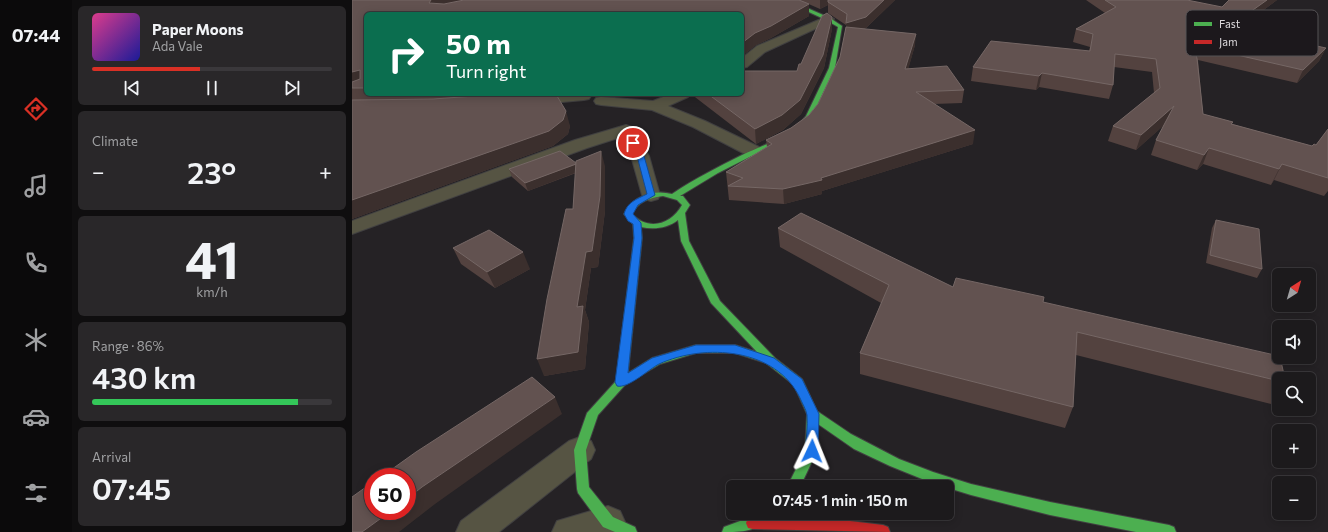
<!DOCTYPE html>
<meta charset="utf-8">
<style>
body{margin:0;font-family:Commissioner,sans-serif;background:#292729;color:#f1f3f6;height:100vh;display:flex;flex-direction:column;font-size:15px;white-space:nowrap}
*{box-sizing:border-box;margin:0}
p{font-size:13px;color:#a0a1a3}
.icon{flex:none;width:22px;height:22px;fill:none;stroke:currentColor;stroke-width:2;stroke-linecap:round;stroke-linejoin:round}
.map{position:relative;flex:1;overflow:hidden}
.sheet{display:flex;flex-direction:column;gap:6px;padding:6px;background:#0f0e0f;width:280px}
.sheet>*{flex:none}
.banner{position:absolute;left:12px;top:12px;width:380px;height:84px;border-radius:6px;box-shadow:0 2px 10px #0003,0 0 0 1px #3a383b;background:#0b6e4f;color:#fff;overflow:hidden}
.needle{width:26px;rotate:37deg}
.buttons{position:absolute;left:920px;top:268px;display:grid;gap:8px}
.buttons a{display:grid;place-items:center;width:44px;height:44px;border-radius:6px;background:#1c1a1c;box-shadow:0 2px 10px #0003,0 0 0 1px #3a383b;font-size:20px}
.speed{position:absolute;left:12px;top:468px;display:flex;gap:8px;font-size:20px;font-weight:700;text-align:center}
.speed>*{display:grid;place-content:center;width:52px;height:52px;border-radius:50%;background:#1c1a1c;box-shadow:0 2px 10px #0003,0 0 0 1px #3a383b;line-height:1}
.speed .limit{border:6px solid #d22;background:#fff;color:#111}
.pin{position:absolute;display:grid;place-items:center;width:34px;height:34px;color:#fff;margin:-17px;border:2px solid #fff;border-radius:50%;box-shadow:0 1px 4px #0007}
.me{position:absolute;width:44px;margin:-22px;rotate:2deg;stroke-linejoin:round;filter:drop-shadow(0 0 3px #0008)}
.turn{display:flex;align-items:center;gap:14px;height:84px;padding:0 16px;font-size:18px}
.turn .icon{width:52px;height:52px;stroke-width:2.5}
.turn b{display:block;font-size:28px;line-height:34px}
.big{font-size:30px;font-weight:600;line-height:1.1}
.sheet .card{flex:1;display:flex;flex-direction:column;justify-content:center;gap:6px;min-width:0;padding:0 14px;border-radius:6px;background:#292729}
.sheet .dial{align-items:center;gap:0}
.dial b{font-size:52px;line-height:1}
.song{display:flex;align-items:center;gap:12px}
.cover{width:48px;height:48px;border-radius:6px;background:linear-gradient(135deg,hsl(330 70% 55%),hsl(240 70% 35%))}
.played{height:4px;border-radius:2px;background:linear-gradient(90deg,#d93025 45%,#3a383b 45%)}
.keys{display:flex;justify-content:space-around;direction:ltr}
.heat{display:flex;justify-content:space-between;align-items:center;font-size:22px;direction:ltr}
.charge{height:6px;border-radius:3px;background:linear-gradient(90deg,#34c759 86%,#3a383b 0)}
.trip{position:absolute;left:374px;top:480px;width:228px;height:40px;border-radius:6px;background:#1c1a1c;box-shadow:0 2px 10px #0003,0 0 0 1px #3a383b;font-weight:600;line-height:40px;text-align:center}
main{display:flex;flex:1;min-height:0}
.menu{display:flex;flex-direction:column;width:72px;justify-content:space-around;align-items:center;background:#0b0a0b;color:#a0a1a3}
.menu .icon{width:28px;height:28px}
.menu .current{color:#d93025}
.menu b{font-size:18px;color:#f1f3f6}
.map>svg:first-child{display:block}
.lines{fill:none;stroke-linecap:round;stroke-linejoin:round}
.street-casing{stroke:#414041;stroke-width:2}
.fast-casing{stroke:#414041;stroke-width:2}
.jam-casing{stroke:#414041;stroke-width:2}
.street{fill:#565443;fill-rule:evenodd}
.fast{fill:#4caf50;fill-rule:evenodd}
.jam{fill:#c62828;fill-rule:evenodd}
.wall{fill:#53423f}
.shaded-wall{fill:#3b2f2d}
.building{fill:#625250;stroke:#756765}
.route{fill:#1a73e8;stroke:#114b97}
.key{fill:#1c181c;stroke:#555255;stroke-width:1}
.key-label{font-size:11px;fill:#dbd8db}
</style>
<main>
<nav class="menu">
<b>07:44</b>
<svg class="icon current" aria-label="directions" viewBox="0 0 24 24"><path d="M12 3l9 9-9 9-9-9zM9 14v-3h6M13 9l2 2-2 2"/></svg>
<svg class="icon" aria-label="music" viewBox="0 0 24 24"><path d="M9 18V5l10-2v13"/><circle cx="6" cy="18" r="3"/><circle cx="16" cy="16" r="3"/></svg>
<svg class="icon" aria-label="phone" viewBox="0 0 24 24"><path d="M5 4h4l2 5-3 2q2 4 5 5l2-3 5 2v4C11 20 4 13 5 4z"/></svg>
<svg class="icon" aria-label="climate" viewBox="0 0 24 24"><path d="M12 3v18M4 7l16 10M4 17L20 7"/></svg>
<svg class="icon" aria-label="car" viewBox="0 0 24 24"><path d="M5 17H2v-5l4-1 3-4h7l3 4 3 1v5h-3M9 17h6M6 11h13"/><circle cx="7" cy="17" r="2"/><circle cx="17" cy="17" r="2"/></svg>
<svg class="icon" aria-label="filters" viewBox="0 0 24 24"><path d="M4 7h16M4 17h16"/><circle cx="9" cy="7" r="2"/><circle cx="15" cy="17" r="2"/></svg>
</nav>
<section class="sheet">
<div class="card">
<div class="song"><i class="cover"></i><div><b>Paper Moons</b><p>Ada Vale</p></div></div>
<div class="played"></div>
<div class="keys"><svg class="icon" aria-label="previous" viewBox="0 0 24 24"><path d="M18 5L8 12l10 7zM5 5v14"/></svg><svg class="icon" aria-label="pause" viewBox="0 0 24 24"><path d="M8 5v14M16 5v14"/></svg><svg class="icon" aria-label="next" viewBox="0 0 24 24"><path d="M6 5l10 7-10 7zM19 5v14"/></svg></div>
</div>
<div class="card"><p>Climate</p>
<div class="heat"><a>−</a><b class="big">23°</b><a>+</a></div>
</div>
<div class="card dial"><b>41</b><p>km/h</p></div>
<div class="card"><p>Range · 86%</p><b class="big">430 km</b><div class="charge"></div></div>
<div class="card"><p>Arrival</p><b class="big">07:45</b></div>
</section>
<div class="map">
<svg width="976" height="532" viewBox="0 0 976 532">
<rect width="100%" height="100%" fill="#252225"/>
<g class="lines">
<g class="street-casing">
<g id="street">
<path d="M476 16 482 19 480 21 413 52 395 67 390 68V58L405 46Z"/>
<path d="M206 94H238L239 96 237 99 232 100 177 105 172 104 170 101 172 98Z"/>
<path d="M319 94H338L336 97 316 106 353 121 407 147 409 151 407 155 401 156 395 155 341 127 300 110 249 105 244 104 242 101 244 98 249 97 301 101Z"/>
<path d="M274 125 280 127 297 156 308 195 306 199 299 201 292 199 290 195 279 156 269 137 235 148 0 234V221L223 140Z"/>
<path d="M228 437 239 441 243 450 239 459 147 532H104L109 521 217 441Z"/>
<path d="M256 506 268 511 273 522 268 532H200L205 521Z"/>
</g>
</g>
<g class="fast-casing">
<g id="fast">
<path d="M431 0H437L478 18 490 26 483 68 460 116 453 125 435 138 366 173 328 196H331L338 205 333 213 337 241 368 301 423 358 450 379 465 411 499 434 547 459 581 472 619 484 698 502 817 525 822 527 824 532H784L698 515 619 495 580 483 538 466 502 449 466 424 465 451 448 487H435L453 451 455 414 442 385 414 363 383 353H344L308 364 273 385 246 415 234 450 237 487 261 517 283 527 285 532H263L251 527 226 493 225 489 222 450 235 413 264 381 282 238 281 224 272 214C281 196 301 189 320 194 342 179 366 167 390 155 412 145 439 136 454 116L477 68 486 27 474 20ZM311 196 325 200 330 205C319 225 296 231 280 214 286 201 298 198 311 196ZM326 220 329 241 359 303 405 352 383 345H344L300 358 276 373 290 238 289 227C302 230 316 228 326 220Z"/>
<path d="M403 513 419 514C410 532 388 532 370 532L372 527 396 518Z"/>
</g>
</g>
<g class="jam-casing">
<path id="jam" d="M401 517 473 518 531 525 536 527 538 532 401 529 396 528 394 523 396 518Z"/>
</g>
<use href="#street" class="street"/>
<use href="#fast" class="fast"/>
<use href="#jam" class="jam"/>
</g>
<g class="wall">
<path d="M0 0H543L514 28 512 29 563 45 556 69 612 90 610 103 582 104 621 144 470 191V194L432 204 377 200 374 172 415 147 414 140 439 128 457 115 466 104 488 57 494 27V25L476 13V5L468 9 452 2 457 16 419 38 404 45 390 56V14H14V94H200L218 126 216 134 201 146 0 219Z"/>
<path d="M734 0H835L870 7 877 0H925L886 29 974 48 967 61 945 83 846 60 851 114 881 122 880 124 960 146 964 145 976 129V191L972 196 922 180 919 185 851 164 845 170 799 155 804 140 812 125 784 150 756 141 761 126 802 93 800 72 762 67 761 85 757 99 687 87 684 90 619 81 621 67 737 51 738 47 721 42 724 29 753 13Z"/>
<path d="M480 17V29L472 68 449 114 431 130 404 144 339 94H390L445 71Z"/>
<path d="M224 163 253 166V211L246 267 239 268 233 310 237 322 233 369 192 376 221 209 224 173 176 191 160 177 157 169Z"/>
<path d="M864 220 910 269 905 278 854 263 860 228Z"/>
<path d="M426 228 601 287 691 302 927 379V392L919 404 724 355 721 407 713 428 508 374V353L529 303 428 247Z"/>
<path d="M101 248 178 269 143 288 109 264Z"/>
</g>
<g class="shaded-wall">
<path d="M79 0H121L84 11 77 3Z"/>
<path d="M468 0H480L476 2V5L468 9Z"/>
<path d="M532 0H543L514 28 494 35V23Z"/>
<path d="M915 0H925L873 39 877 27Z"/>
<path d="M457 4V16L419 38 404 45 390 56V43L403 33Z"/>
<path d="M480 17V29L472 68 449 114 431 130 404 144 403 129 430 115Z"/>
<path d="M564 34 563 45 553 81V69Z"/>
<path d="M850 47 845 59 844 49Z"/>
<path d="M974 48 967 61 945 83 951 70Z"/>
<path d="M8 70 14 81 0 87V72Z"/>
<path d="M690 73 687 87 684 90 687 76Z"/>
<path d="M822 106 817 121 784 150 789 135Z"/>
<path d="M214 111 218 126 216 134 201 146 0 219V200Z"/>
<path d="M623 130 621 144 470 191V194L432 204 431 189Z"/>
<path d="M857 148 851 164 845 170 852 155Z"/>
<path d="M249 151 253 166V211L246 267 239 268 233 310 237 322 233 369 192 376 185 359 225 307Z"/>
<path d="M226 164 228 171 176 191 173 183Z"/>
<path d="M930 164 922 180 919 185 927 169Z"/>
<path d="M171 252 178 269 143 288 135 272Z"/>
<path d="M203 397 210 414 83 504 47 532H10L39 511H55V499L70 487Z"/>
</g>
<g class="building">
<path d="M0 0H79L77 3 92 4 112 0H447L457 4 419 26 403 33 390 43V14H14V88H0V82L8 79V70L0 72Z"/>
<path d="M476 0H532L514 17 494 23 495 14 476 2Z"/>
<path d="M753 0H835L870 7 877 0H915L877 27 974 48 951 70 850 47 844 49 851 114 881 122 879 124 960 146 962 144 964 145 976 129V178L930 164 927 169 857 148 852 155 804 140 822 106 789 135 761 126 808 88 804 59 763 54 761 85 690 73 687 76 621 67 639 41 738 51 741 34 724 29 764 7Z"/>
<path d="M475 13 480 17 471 55 448 100 430 115 403 129 356 94H390V71H445L447 64H449L470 16Z"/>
<path d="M494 27 564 34 553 69 595 66 612 90 564 92 623 130 469 178 470 180 431 189 376 186 391 178 374 172 420 144 414 140 439 128 457 115 466 104 488 57Z"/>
<path d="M151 94H200L205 96 214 111 211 120 197 131 0 200V100L81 99Z"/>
<path d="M208 151 224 163V164L173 183 157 169Z"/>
<path d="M249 151 248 196 240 251 234 252 225 307 231 306 226 352 185 359 195 299 214 209H221L224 161Z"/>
<path d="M449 213 601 287 604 278 692 297 691 302 927 356 928 357 933 379H927V381L725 332 721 407 508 353 537 285 426 228Z"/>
<path d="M864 220 907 229 910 269 858 255Z"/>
<path d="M137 230 171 252 135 272 101 248Z"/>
<path d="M180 377 203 397 70 487 55 499V477H29L64 452Z"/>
<path d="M21 482V511H39L10 532H0V497Z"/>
</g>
<path class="route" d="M278 141H283L292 156 303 195 286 205 281 214 289 223 290 238 276 373 300 358 344 345H383L422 358 450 379 467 414 466 451 464 455 460 457 455 455 453 451C454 440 456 426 455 415 454 409 450 403 448 398 424 348 353 343 307 364 297 369 276 389 265 386L263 382 282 238 281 224 276 221 272 214C275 202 285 199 295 194L285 156 277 143Z"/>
<rect x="834" y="10" width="132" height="46" rx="6" class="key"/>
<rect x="842" y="22" width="18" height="4" fill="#4caf50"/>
<rect x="842" y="40" width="18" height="4" fill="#c62828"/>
<g class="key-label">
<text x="867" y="28">Fast</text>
<text x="867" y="46">Jam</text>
</g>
</svg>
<div class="buttons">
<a><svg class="needle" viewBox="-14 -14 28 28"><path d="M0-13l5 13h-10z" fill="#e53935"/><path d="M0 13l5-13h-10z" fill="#a0a1a3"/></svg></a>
<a><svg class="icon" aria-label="sound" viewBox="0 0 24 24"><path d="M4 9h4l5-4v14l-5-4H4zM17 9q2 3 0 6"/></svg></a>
<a><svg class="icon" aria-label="search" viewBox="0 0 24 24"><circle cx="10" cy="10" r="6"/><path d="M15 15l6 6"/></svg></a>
<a>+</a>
<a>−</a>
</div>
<div class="speed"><div class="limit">50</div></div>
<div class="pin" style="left:281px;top:143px;background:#d93025"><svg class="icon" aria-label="arrive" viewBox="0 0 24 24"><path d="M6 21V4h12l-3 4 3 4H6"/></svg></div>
<svg class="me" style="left:460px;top:451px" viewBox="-20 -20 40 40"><path d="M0-17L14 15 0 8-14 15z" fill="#1a73e8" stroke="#fff" stroke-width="4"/></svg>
<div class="trip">07:45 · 1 min · 150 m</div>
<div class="banner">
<div class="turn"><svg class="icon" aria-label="right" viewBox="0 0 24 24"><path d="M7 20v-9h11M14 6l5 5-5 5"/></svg><div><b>50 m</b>Turn right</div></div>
</div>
</div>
</main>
